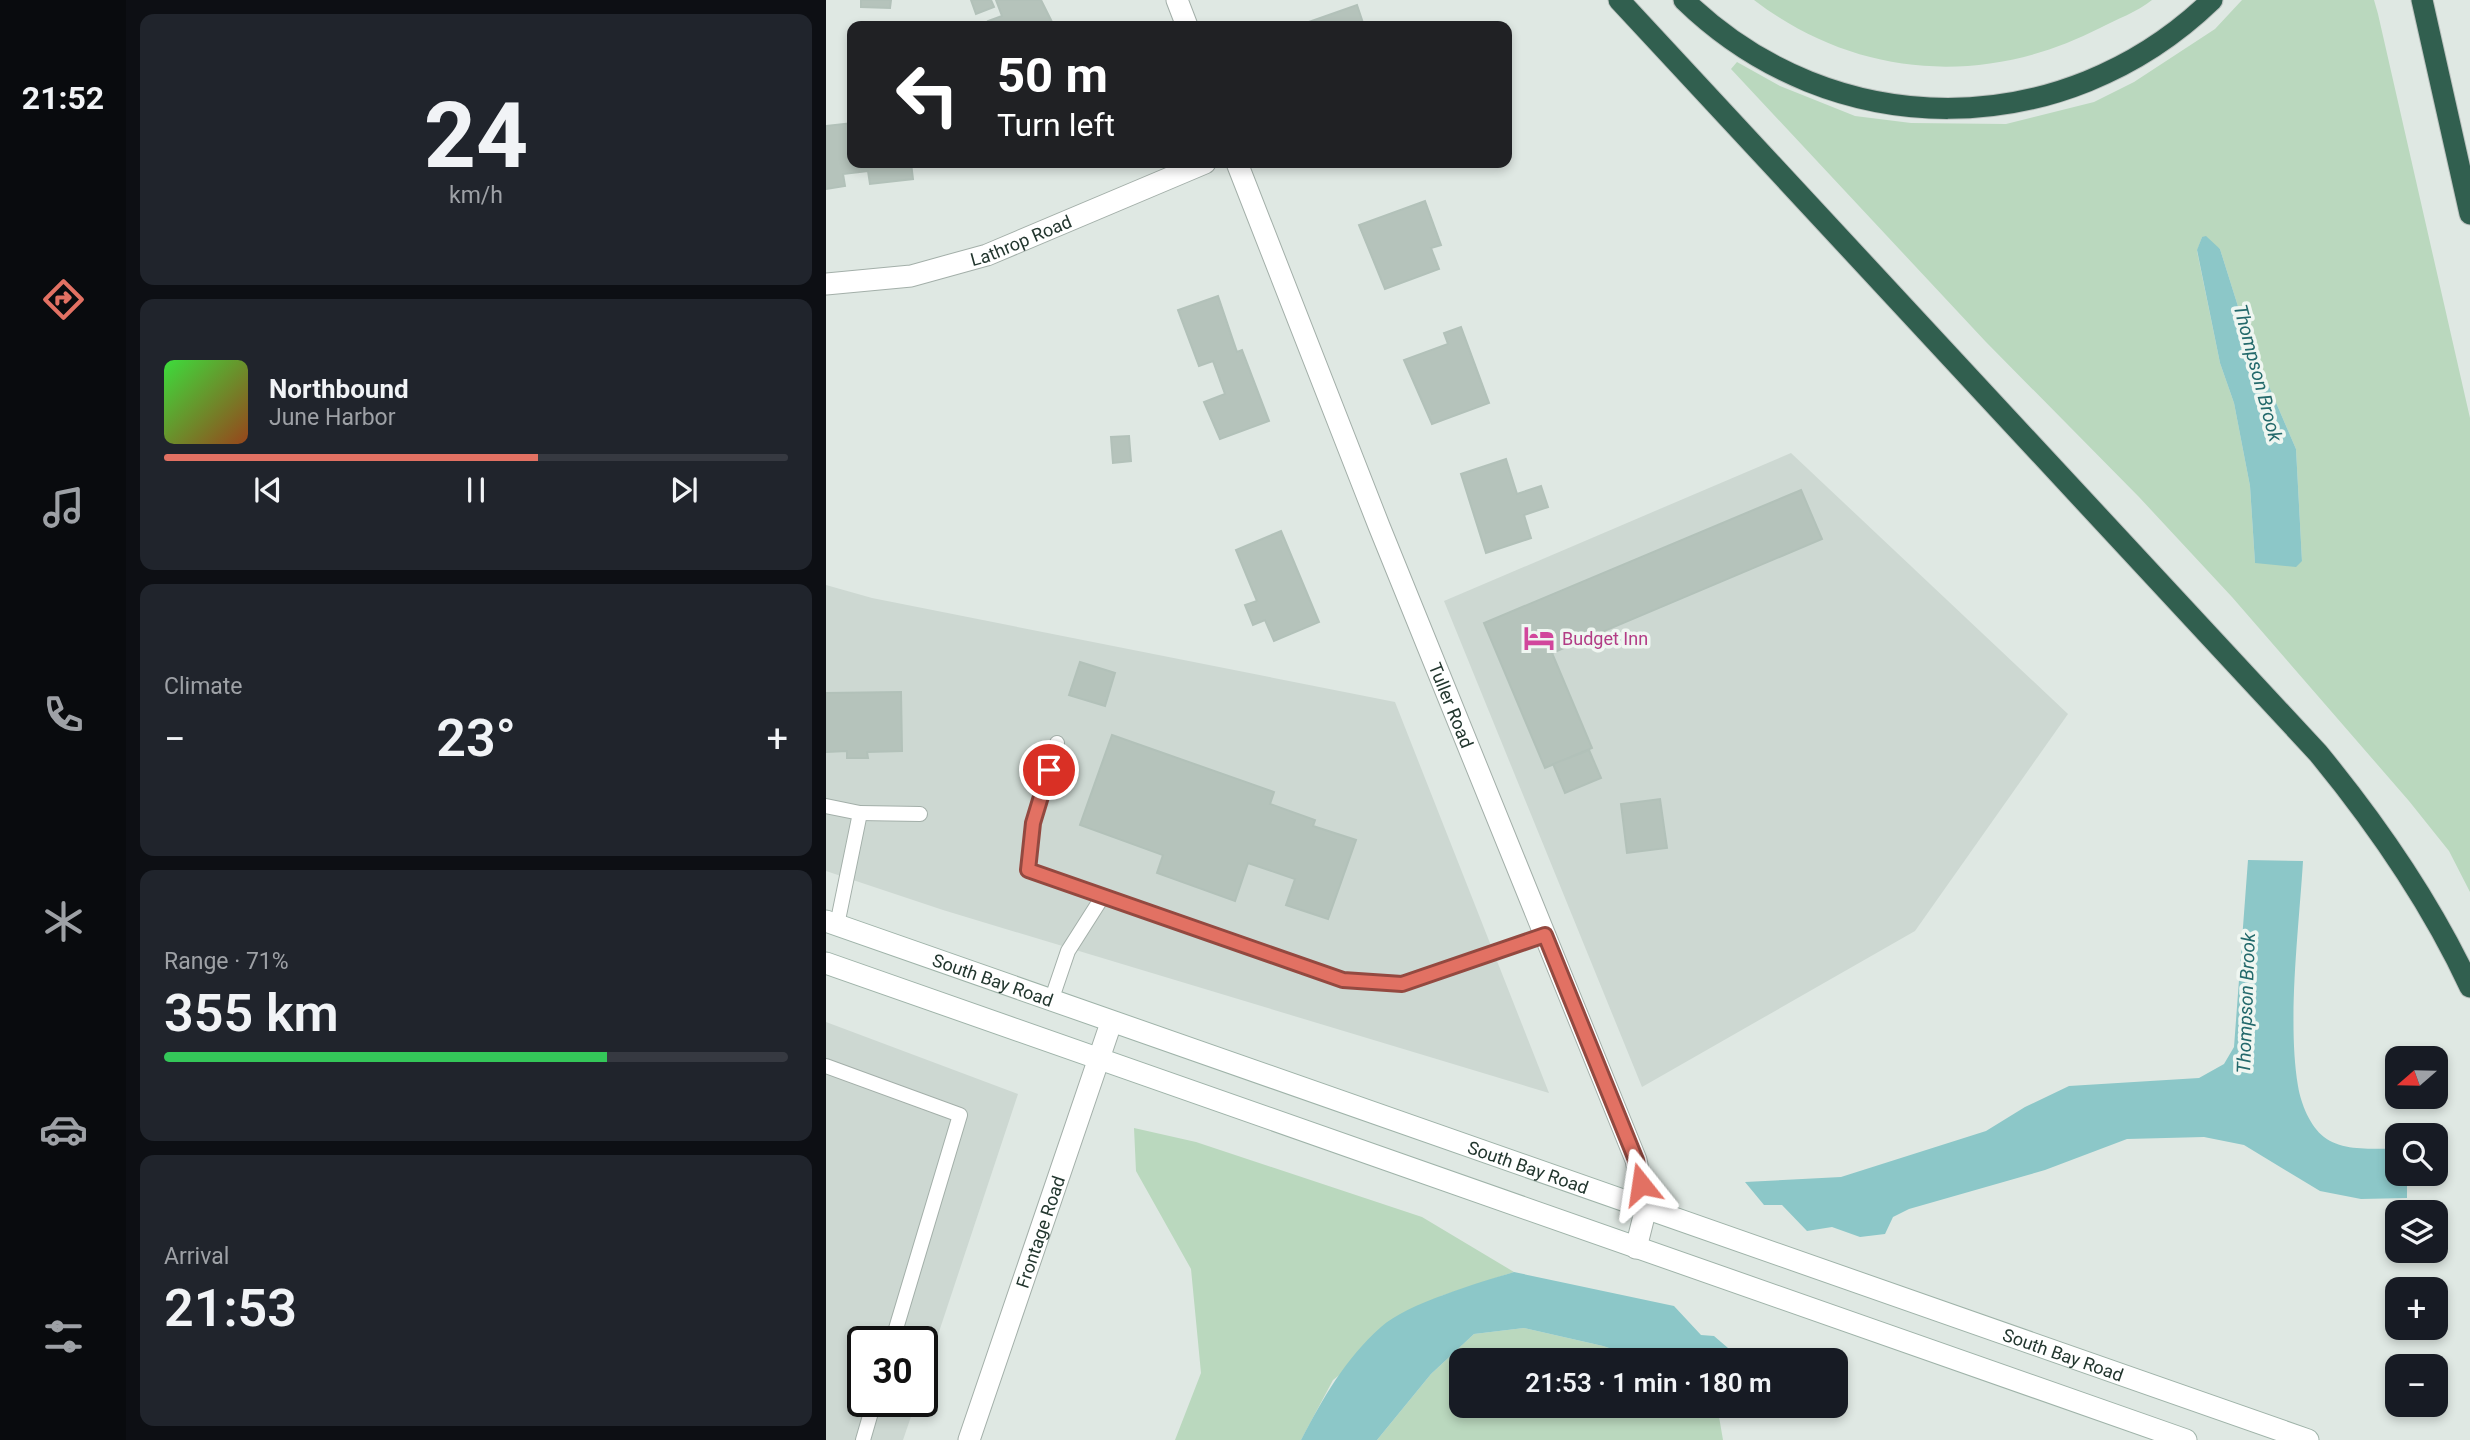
<!DOCTYPE html>
<meta charset="utf-8">
<style>
body{margin:0;font-family:Roboto,sans-serif;background:#20242c;color:#f1f3f6;height:100vh;display:flex;flex-direction:column;font-size:26px;white-space:nowrap}
*{box-sizing:border-box;margin:0}
p{font-size:23px;color:#9ea1a6}
.icon{flex:none;width:38px;height:38px;fill:none;stroke:currentColor;stroke-width:2;stroke-linecap:round;stroke-linejoin:round}
.map{position:relative;flex:1;overflow:hidden}
.panel{display:flex;flex-direction:column;gap:14px;padding:14px;background:#0d0f14;width:700px}
.panel>*{flex:none}
.banner{position:absolute;left:21px;top:21px;width:665px;height:147px;border-radius:14px;box-shadow:0 4px 10px #0003;background:#202124;color:#fff;overflow:hidden}
.needle{width:46px;rotate:250deg}
.fabs{position:absolute;left:1559px;top:1046px;display:grid;gap:14px}
.fabs a{display:grid;place-items:center;width:63px;height:63px;border-radius:14px;background:#171b24;box-shadow:0 4px 10px #0003;font-size:35px}
.speed{position:absolute;left:21px;top:1326px;display:flex;gap:14px;font-size:35px;font-weight:700;text-align:center}
.speed>*{display:grid;place-content:center;width:91px;height:91px;border-radius:50%;background:#171b24;box-shadow:0 4px 10px #0003;line-height:1}
.speed .limit{border:4px solid #111;border-radius:10px;background:#fff;color:#111}
.pin{position:absolute;display:grid;place-items:center;width:60px;height:60px;color:#fff;margin:-30px;border:4px solid #fff;border-radius:50%;box-shadow:0 2px 7px #0007}
.me{position:absolute;width:77px;margin:-38px;rotate:345deg;stroke-linejoin:round;filter:drop-shadow(0 0 5px #0008)}
.turn{display:flex;align-items:center;gap:24px;height:147px;padding:0 35px;font-size:32px}
.turn .icon{width:91px;height:91px;stroke-width:2.5}
.turn b{display:block;font-size:49px;line-height:60px}
.big{font-size:52px;font-weight:600;line-height:1.1}
.panel .tile{flex:1;display:flex;flex-direction:column;justify-content:center;gap:10px;min-width:0;padding:0 24px;border-radius:14px;background:#20242c}
.panel .dial{align-items:center;gap:0}
.dial b{font-size:91px;line-height:1}
.song{display:flex;align-items:center;gap:21px}
.cover{width:84px;height:84px;border-radius:10px;background:linear-gradient(135deg,hsl(120 70% 55%),hsl(20 70% 35%))}
.played{height:7px;border-radius:4px;background:linear-gradient(90deg,#e27163 60%,#363941 60%)}
.keys{display:flex;justify-content:space-around;direction:ltr}
.heat{display:flex;justify-content:space-between;align-items:center;font-size:38px;direction:ltr}
.charge{height:10px;border-radius:5px;background:linear-gradient(90deg,#34c759 71%,#363941 0)}
.trip{position:absolute;left:623px;top:1348px;width:399px;height:70px;border-radius:14px;background:#171b24;box-shadow:0 4px 10px #0003;font-weight:600;line-height:70px;text-align:center}
main{display:flex;flex:1;min-height:0}
.menu{display:flex;flex-direction:column;width:126px;justify-content:space-around;align-items:center;background:#090b0e;color:#9ea1a6}
.menu .icon{width:49px;height:49px}
.menu .selected{color:#e27163}
.menu b{font-size:32px;color:#f1f3f6}
.map>svg:first-child{display:block}
.built{fill:#cdd8d2}
.green{fill:#bad8be;fill-rule:evenodd}
.water{fill:#8cc7c8}
.building{fill:#b5c3bb;stroke:#b2c1b9;stroke-width:2}
.lines{fill:none;stroke-linecap:round;stroke-linejoin:round}
.lane-casing{stroke:#a3afa9;stroke-width:16}
.street-casing{stroke:#a3afa9;stroke-width:23}
.secondary-casing{stroke:#9fb3a9;stroke-width:23}
.highway-casing{stroke:#bdc3c0;stroke-width:23}
.lane{stroke:#fff;stroke-width:14}
.street{stroke:#fff;stroke-width:21}
.secondary{stroke:#fff;stroke-width:21}
.highway{stroke:#315f4f;stroke-width:21}
.route-casing{stroke:#934940;stroke-width:18}
.route{stroke:#e27163;stroke-width:12}
.labels{text-anchor:middle;dominant-baseline:central;stroke-width:7;stroke-linejoin:round;paint-order:stroke}
.street-label{font-size:18px;fill:#22362e;stroke:#eff6f1}
.hotel-label{font-size:18px;fill:#b23c85;stroke:#eff6f1;text-anchor:start}
.water-label{font-size:19px;font-style:italic;fill:#23696b;stroke:#eff6f1}
</style>
<main>
<nav class="menu">
<b>21:52</b>
<svg class="icon selected" aria-label="directions" viewBox="0 0 24 24"><path d="M12 3l9 9-9 9-9-9zM9 14v-3h6M13 9l2 2-2 2"/></svg>
<svg class="icon" aria-label="music" viewBox="0 0 24 24"><path d="M9 18V5l10-2v13"/><circle cx="6" cy="18" r="3"/><circle cx="16" cy="16" r="3"/></svg>
<svg class="icon" aria-label="phone" viewBox="0 0 24 24"><path d="M5 4h4l2 5-3 2q2 4 5 5l2-3 5 2v4C11 20 4 13 5 4z"/></svg>
<svg class="icon" aria-label="climate" viewBox="0 0 24 24"><path d="M12 3v18M4 7l16 10M4 17L20 7"/></svg>
<svg class="icon" aria-label="car" viewBox="0 0 24 24"><path d="M5 17H2v-5l4-1 3-4h7l3 4 3 1v5h-3M9 17h6M6 11h13"/><circle cx="7" cy="17" r="2"/><circle cx="17" cy="17" r="2"/></svg>
<svg class="icon" aria-label="filters" viewBox="0 0 24 24"><path d="M4 7h16M4 17h16"/><circle cx="9" cy="7" r="2"/><circle cx="15" cy="17" r="2"/></svg>
</nav>
<section class="panel">
<div class="tile dial"><b>24</b><p>km/h</p></div>
<div class="tile">
<div class="song"><i class="cover"></i><div><b>Northbound</b><p>June Harbor</p></div></div>
<div class="played"></div>
<div class="keys"><svg class="icon" aria-label="previous" viewBox="0 0 24 24"><path d="M18 5L8 12l10 7zM5 5v14"/></svg><svg class="icon" aria-label="pause" viewBox="0 0 24 24"><path d="M8 5v14M16 5v14"/></svg><svg class="icon" aria-label="next" viewBox="0 0 24 24"><path d="M6 5l10 7-10 7zM19 5v14"/></svg></div>
</div>
<div class="tile"><p>Climate</p>
<div class="heat"><a>−</a><b class="big">23°</b><a>+</a></div>
</div>
<div class="tile"><p>Range · 71%</p><b class="big">355 km</b><div class="charge"></div></div>
<div class="tile"><p>Arrival</p><b class="big">21:53</b></div>
</section>
<div class="map">
<svg width="1644" height="1440" viewBox="0 0 1644 1440">
<rect width="100%" height="100%" fill="#dfe8e3"/>
<g class="built">
<path d="M965 453 1242 714 1089 931 816 1087 618 601Z"/>
<path d="M0 585 46 598 569 702 723 1093 117 910 0 871Z"/>
<path d="M0 1022 192 1094 96 1383V1342H37V1402H90L77 1440H0Z"/>
</g>
<g class="green">
<path d="M928 0H1326C1311 12 1291 19 1274 28 1159 87 1031 79 928 0Z"/>
<path d="M1416 0H1548L1552 14 1644 418V892L1623 851 1583 801 1406 597 1313 497 1160 342 905 69 911 62 954 86 1029 116 1085 123 1180 124 1268 102 1308 82 1389 29ZM1376 237 1394 249 1421 335 1470 449 1476 561 1429 563 1424 486 1408 403 1394 363 1371 251Z"/>
<path d="M308 1128 370 1142 596 1217 688 1272 615 1296 507 1380 475 1440H349L375 1373 365 1269 310 1171Z"/>
<path d="M698 1328 777 1346 818 1360H635V1405H891L897 1440H551L605 1374 648 1334Z"/>
</g>
<g class="water">
<path d="M1380 236 1394 249 1421 335 1470 449 1476 561 1470 567 1429 563 1424 486 1408 403 1394 363 1371 250 1376 237Z"/>
<path d="M1422 860 1477 861C1473 928 1461 1020 1472 1086 1475 1104 1484 1126 1498 1137 1517 1152 1549 1148 1571 1149L1572 1174H1581V1198L1535 1199 1494 1191 1418 1145 1378 1137 1301 1139 1219 1170 1083 1209 1067 1217 1059 1234 1034 1237 1006 1227 981 1231 956 1205H938L919 1182 1015 1177 1160 1131 1199 1107 1243 1086 1373 1078 1398 1064 1408 1047Z"/>
<path d="M688 1272 848 1306 875 1335 888 1336 902 1348 888 1360H818L777 1346 698 1328 648 1334 605 1374 551 1440H475C497 1398 519 1359 555 1327 582 1303 652 1283 688 1272Z"/>
</g>
<g class="building">
<path d="M35 0H65L64 8 35 7Z"/>
<path d="M145 0H165L168 7 150 14Z"/>
<path d="M170 0H215L228 26H164L162 21 176 16Z"/>
<path d="M531 5 538 26H484L483 22Z"/>
<path d="M26 123V163H85L87 179 44 184 42 171 17 174 19 186 0 189V126Z"/>
<path d="M599 201 615 245 605 248 613 269 559 289 533 225Z"/>
<path d="M392 296 411 352 416 350 443 421 394 439 378 402 399 394 387 361 373 366 352 310Z"/>
<path d="M635 327 663 403 606 424 578 360 622 344 618 333Z"/>
<path d="M303 436 305 461 287 463 285 437Z"/>
<path d="M680 459 691 494 715 486 722 507 698 515 705 538 660 553 635 474Z"/>
<path d="M975 490 996 539 726 653 766 748 719 768 658 623Z"/>
<path d="M455 531 493 622 448 641 439 620 427 625 419 605 431 601 410 550Z"/>
<path d="M254 662 289 673 279 706 243 695Z"/>
<path d="M75 692 76 751 41 752 42 758H21V751L0 752V693Z"/>
<path d="M286 735 448 792 444 804 489 820 487 826 530 840 502 919 460 905 469 879 422 863 409 901 331 873 337 855 254 825Z"/>
<path d="M763 750 775 778 739 793 727 764Z"/>
<path d="M834 799 841 848 801 853 795 804Z"/>
</g>
<g class="lines">
<g class="lane-casing">
<g id="lane">
<path d="M231 743 207 823 202 870 277 896"/>
<path d="M0 806 34 813 11 925"/>
<path d="M34 813 94 814"/>
<path d="M225 1001 242 951 277 896 518 980 576 984 719 935"/>
<path d="M0 1066 134 1115 66 1342"/>
<path d="M37 1440 48 1402"/>
</g>
</g>
<g class="street-casing">
<g id="street">
<path d="M351 0 361 26"/>
<path id="s1" d="M411 163 553 526 810 1160 820 1208 810 1248"/>
<path id="s2" d="M0 284 85 276 161 255 379 163"/>
<path id="s3" d="M143 1440 285 1023"/>
</g>
</g>
<g class="secondary-casing">
<g id="secondary">
<path id="s4" d="M0 921 1482 1440"/>
<path d="M0 963 1360 1440"/>
</g>
</g>
<g class="highway-casing">
<g id="highway">
<path d="M793 0 1492 753C1552 826 1604 901 1644 987"/>
<path d="M858 0C1007 145 1237 144 1386 0"/>
<path d="M1596 0 1644 214"/>
</g>
</g>
<use href="#lane" class="lane"/>
<use href="#street" class="street"/>
<use href="#secondary" class="secondary"/>
<use href="#highway" class="highway"/>
</g>
<g class="lines">
<g class="route-casing">
<path id="route" d="M223 770 207 823 202 870 517 980 576 984 719 935 810 1160 815 1184"/>
</g>
<use href="#route" class="route"/>
</g>
<defs>
<g id="hotel-bare" transform="scale(2.415)"><path d="M-6-4.5h1.5V1H6V5H4.5V3h-9V5H-6ZM-4 0a1.8 1.8 0 1 1 3.6 0ZM.5 0V-2.5h3Q6-2.5 6 0Z" fill="#d1479c" stroke="#eff6f1" stroke-width="2.5" paint-order="stroke"/></g>
</defs>
<g fill-rule="evenodd">
<use href="#hotel-bare" x="713" y="638"/>
</g>
<g class="labels">
<g class="street-label">
<text stroke="none"><textPath href="#s2" startOffset="201">Lathrop Road</textPath></text>
<text stroke="none"><textPath href="#s1" startOffset="583">Tuller Road</textPath></text>
<text stroke="none"><textPath href="#s4" startOffset="177">South Bay Road</textPath></text>
<text stroke="none"><textPath href="#s4" startOffset="744">South Bay Road</textPath></text>
<text stroke="none"><textPath href="#s3" startOffset="220">Frontage Road</textPath></text>
<text stroke="none"><textPath href="#s4" startOffset="1311">South Bay Road</textPath></text>
</g>
<g class="hotel-label">
<text x="736" y="638">Budget Inn</text>
</g>
<g class="water-label">
<text transform="translate(1432 373) rotate(75)">Thompson Brook</text>
<text transform="translate(1420 1003) rotate(-88)">Thompson Brook</text>
</g>
</g>
</svg>
<div class="fabs">
<a><svg class="needle" viewBox="-14 -14 28 28"><path d="M0-13l5 13h-10z" fill="#e53935"/><path d="M0 13l5-13h-10z" fill="#9ea1a6"/></svg></a>
<a><svg class="icon" aria-label="search" viewBox="0 0 24 24"><circle cx="10" cy="10" r="6"/><path d="M15 15l6 6"/></svg></a>
<a><svg class="icon" aria-label="layers" viewBox="0 0 24 24"><path d="M12 4l9 5-9 5-9-5zM3 14l9 5 9-5"/></svg></a>
<a>+</a>
<a>−</a>
</div>
<div class="speed"><div class="limit">30</div></div>
<div class="pin" style="left:223px;top:770px;background:#d93025"><svg class="icon" aria-label="arrive" viewBox="0 0 24 24"><path d="M6 21V4h12l-3 4 3 4H6"/></svg></div>
<svg class="me" style="left:815px;top:1184px" viewBox="-20 -20 40 40"><path d="M0-17L14 15 0 8-14 15z" fill="#e27163" stroke="#fff" stroke-width="4"/></svg>
<div class="trip">21:53 · 1 min · 180 m</div>
<div class="banner">
<div class="turn"><svg class="icon" aria-label="left" viewBox="0 0 24 24"><path d="M17 20v-9H6M10 6l-5 5 5 5"/></svg><div><b>50 m</b>Turn left</div></div>
</div>
</div>
</main>
